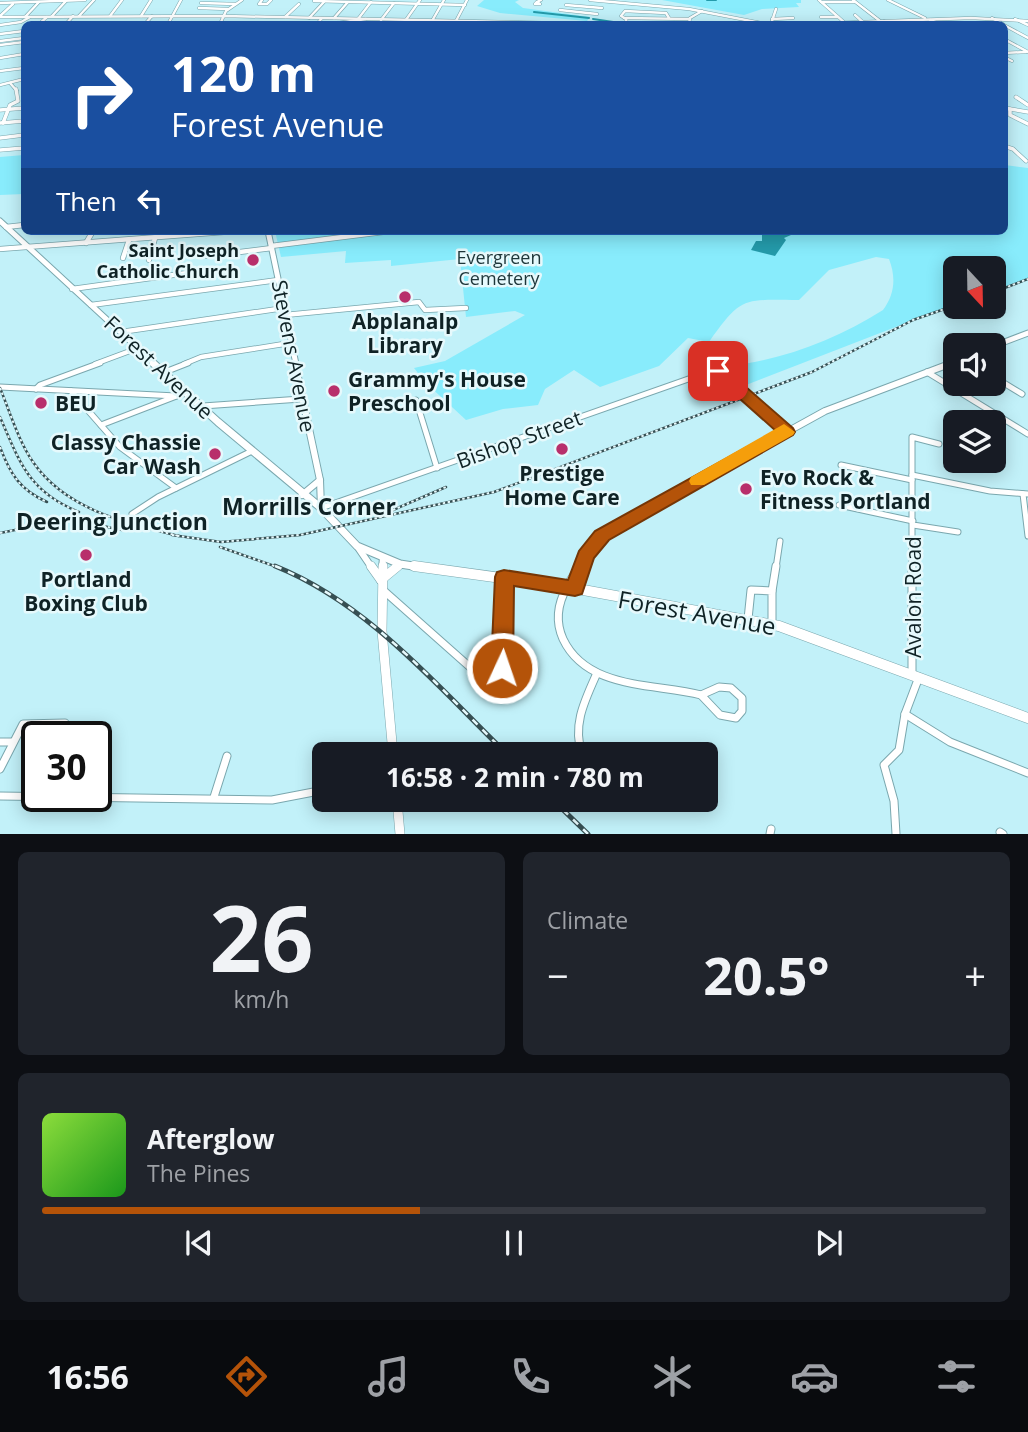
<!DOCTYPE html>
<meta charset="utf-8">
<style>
body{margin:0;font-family:"Open Sans",sans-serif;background:#20242c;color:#f1f3f6;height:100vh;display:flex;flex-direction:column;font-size:26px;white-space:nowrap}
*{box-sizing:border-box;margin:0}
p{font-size:23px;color:#9ea1a6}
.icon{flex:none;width:38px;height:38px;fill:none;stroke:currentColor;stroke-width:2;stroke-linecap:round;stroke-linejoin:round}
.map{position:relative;height:834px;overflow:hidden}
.side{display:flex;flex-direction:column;gap:18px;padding:18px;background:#0d0f14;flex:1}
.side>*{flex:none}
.hud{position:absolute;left:21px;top:21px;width:987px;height:214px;border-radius:10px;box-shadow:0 4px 18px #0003;background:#1a4fa0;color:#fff;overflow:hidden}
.needle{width:46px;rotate:158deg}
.controls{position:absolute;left:943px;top:256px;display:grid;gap:14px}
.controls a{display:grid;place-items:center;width:63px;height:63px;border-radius:10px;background:#171b24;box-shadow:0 4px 18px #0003;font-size:35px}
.speed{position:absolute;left:21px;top:721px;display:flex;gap:14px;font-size:35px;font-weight:700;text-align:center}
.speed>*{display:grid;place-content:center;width:91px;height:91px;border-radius:50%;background:#171b24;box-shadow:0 4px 18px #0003;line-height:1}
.speed .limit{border:4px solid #111;border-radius:10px;background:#fff;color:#111}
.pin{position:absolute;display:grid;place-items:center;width:60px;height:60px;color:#fff;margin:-30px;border-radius:14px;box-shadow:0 4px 10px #0006}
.me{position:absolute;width:77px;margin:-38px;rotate:3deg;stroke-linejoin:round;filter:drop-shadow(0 0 5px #0008)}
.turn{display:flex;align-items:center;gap:24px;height:147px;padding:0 35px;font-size:32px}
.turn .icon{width:91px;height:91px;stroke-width:2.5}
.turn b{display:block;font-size:49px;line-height:60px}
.then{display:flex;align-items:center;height:66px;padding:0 35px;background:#0003;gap:14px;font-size:26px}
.big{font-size:52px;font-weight:700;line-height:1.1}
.side .card{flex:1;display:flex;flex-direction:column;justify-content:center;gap:10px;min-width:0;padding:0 24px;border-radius:10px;background:#20242c}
.side .dial{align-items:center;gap:0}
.dial b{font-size:91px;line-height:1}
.song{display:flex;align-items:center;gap:21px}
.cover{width:84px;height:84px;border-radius:10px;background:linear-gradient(135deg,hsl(90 70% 55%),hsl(120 70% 35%))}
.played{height:7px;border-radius:4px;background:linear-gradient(90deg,#b45309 40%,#363941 40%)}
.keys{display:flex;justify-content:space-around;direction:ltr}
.heat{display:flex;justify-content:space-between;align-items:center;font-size:38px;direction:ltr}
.side .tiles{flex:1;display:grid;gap:18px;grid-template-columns:1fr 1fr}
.card:last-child{grid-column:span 2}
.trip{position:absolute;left:312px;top:742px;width:406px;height:70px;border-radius:10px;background:#171b24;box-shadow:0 4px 18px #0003;font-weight:700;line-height:70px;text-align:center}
.tabs{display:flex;height:112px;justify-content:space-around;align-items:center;background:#090b0e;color:#9ea1a6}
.tabs .icon{width:49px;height:49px}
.tabs .on{color:#b45309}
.tabs b{font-size:32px;color:#f1f3f6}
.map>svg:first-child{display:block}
.green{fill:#88ecfc}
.water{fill:#249bab}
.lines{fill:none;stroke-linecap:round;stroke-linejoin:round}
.stream{stroke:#249bab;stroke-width:2}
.minor-far4-casing{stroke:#7aa7ae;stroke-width:3.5}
.minor-far3-casing{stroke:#7aa7ae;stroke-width:4.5}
.minor-far2-casing{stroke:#7aa7ae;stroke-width:6}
.minor-far1-casing{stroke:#7aa7ae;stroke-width:7}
.minor-casing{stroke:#7aa7ae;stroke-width:9}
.major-far3-casing{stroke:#7aa7ae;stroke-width:3.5}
.major-far2-casing{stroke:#7aa7ae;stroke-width:7}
.major-far1-casing{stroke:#7aa7ae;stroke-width:8}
.major-casing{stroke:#7aa7ae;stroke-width:10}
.highway-far2-casing{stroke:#7aa7ae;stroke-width:7}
.highway-far1-casing{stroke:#7aa7ae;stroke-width:9}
.highway-casing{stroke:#7aa7ae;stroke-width:11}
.minor-far4{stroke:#fff;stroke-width:2.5}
.minor-far3{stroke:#fff;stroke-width:3.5}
.minor-far2{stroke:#fff;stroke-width:4.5}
.minor-far1{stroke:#fff;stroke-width:5}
.minor{stroke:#fff;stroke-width:7}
.major-far3{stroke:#fff;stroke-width:2.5}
.major-far2{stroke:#fff;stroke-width:5}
.major-far1{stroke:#fff;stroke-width:6}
.major{stroke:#fff;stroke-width:9}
.highway-far2{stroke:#fff;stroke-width:5}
.highway-far1{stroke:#fff;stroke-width:7}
.highway{stroke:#fff;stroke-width:10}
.rail-far1-casing{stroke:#364f53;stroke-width:2.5}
.rail-casing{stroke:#364f53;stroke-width:5}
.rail-far1{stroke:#e6f9fc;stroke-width:2;stroke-dasharray:2.5;stroke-linecap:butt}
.rail{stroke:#e6f9fc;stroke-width:2.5;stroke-dasharray:7;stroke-linecap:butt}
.route{fill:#b45309;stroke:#753606;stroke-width:2}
.slow{fill:#f59e0b}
.poi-dot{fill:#b82f6b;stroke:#e6f9fc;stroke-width:2.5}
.labels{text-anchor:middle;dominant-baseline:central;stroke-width:5;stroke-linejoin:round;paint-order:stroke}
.far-poi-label{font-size:18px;font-weight:bold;fill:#0f2225;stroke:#e6f9fc;text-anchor:end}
.far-park-label{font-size:18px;fill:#1d363a;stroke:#e6f9fc}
.poi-label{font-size:21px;font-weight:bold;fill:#0f2225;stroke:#e6f9fc}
.street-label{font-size:21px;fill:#0f2225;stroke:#e6f9fc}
.neighbourhood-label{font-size:23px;font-weight:bold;fill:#0f2225;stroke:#e6f9fc}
.near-street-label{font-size:24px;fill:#0f2225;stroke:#e6f9fc}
</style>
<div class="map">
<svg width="1028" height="834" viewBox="0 0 1028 834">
<rect width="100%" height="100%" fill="#c2f1f9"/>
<g class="green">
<path d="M484 0H519L515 2 523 8 590 17 587 21 500 13 477 6Z"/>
<path d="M662 0H801V3H796L799 7 762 9 744 15Z"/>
<path d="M24 155V194L0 195V157Z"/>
<path d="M1005 165 1028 168V279L994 291V268H956L955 304 746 385 727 373 731 366C785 359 837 339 883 310 895 294 896 277 889 259L876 257 829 270 799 300C744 300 742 295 709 342L688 338 659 366 600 387 574 370 545 389 538 405 503 409 466 420 426 383 414 368 445 361 525 315 515 311 466 317 460 259 391 266V260L345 263 346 251 281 257 275 231H1004Z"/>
</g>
<path class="water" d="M762 231H791V235L784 238 786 240 775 256 751 250 756 241H762Z"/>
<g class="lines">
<g class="stream">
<path d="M707 0H716"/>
<path d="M534 12 589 18"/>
<path d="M593 19 620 23"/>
</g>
<g class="minor-far4-casing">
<g id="minor-far4">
<path d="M262 0 259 4H267L271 0"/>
<path d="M590 0 689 9 767 24"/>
<path d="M819 0 845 23"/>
<path d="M853 0 880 21"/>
<path d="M314 1 465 5"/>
<path d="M537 2 540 4H535Z"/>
<path d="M537 2 541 0"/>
<path d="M821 2H855"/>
<path d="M0 3 85 0"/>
<path d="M201 3 236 4"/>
<path d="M566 5 602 8"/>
<path d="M199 8 228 9"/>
<path d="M560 10 597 14"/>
<path d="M855 15 865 24"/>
<path d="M0 16 13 4"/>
<path d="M52 16 67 0"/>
<path d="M79 16 94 0"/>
<path d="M110 16 122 0"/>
<path d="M141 16 151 0"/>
<path d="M25 17 39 2"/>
<path d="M285 17 299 4"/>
<path d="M821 17H838"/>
<path d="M309 18 324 2"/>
<path d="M334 18 348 2"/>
<path d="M624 18 689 19"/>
<path d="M992 18 1003 24"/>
<path d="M358 19 371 2"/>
<path d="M772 19 793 18"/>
<path d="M1015 19 1028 25"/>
<path d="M381 20 394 3"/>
<path d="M930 20 940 24"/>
<path d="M432 21 444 0"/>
<path d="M456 21 467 0"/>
<path d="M772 21 776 9"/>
<path d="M884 21 890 24"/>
<path d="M39 24 47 17"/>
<path d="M66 24 73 16"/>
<path d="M145 24 152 16"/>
<path d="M168 24 181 0"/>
<path d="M253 24H288"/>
<path d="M317 24 322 18"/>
<path d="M331 24 366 19"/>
<path d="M403 24 420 0"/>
<path d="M627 24 626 19 621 16 625 11 666 13 669 18"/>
<path d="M689 24 690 18 702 11"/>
<path d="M0 25 21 22 30 17"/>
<path d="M1004 25 1028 38"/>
<path d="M0 34 24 31"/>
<path d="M1004 39 1028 52"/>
<path d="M0 41 24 38"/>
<path d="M0 45 24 42"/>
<path d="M1004 53 1026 52"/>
<path d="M1004 57 1012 61"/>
<path d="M0 58 24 54"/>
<path d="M0 71 24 68"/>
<path d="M10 83 17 91"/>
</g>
</g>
<g class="minor-far3-casing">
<g id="minor-far3">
<path d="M1016 97 1028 105"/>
<path d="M1004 108 1028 112"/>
<path d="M1010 109V115L1028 124"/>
<path d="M0 110 24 108"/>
<path d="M0 123 24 121"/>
<path d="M3 123 10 105 18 101 16 89"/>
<path d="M0 138 24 135"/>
<path d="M1004 146 1013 149 1026 161"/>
<path d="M0 150 24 148"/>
</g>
</g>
<g class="minor-far2-casing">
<g id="minor-far2">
<path d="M6 227 24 225"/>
<path d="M86 243 93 231"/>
<path d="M271 246 391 231"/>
<path d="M0 249 237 231"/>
<path d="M207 256 272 248"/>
<path d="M123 258 129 240"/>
<path d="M149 260 155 238"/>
<path d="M72 289 209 270"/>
<path d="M91 305 278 280"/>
<path d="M285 315 419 302 425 310 466 308"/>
<path d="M121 332 284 308"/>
<path d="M95 364 138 348"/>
<path d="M184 364 201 357 290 343"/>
</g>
</g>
<g class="minor-far1-casing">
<g id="minor-far1">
<path d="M165 372 188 363"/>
<path d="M927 372 1028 434"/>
<path d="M994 377 1022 394"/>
<path d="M0 387 176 396"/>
<path d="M36 389 40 385 100 363"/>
<path d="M71 391 120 447 176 488"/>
<path d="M416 400 437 468"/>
<path d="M203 406 301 399"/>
<path d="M101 425 187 392"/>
<path d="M841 465 912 480"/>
<path d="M912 475 990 491 1028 494"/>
<path d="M1023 494 1028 536"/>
<path d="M839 505 913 521"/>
<path d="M321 508 714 370 731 380 787 431"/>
<path d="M132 514 158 497 252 451"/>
<path d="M913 525 958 532"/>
<path d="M776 568 780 541"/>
<path d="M912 568V437L939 444"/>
</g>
</g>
<g class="minor-casing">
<g id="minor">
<path d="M912 566V674"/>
<path d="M567 587C558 603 555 621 563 639 587 690 654 683 701 695"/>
<path d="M383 590 480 676 495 678 502 668 504 577"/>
<path d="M772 591 776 566"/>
<path d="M748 619 751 590 772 591V625"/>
<path d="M719 687 731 688 742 698V711L736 718 720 715 701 695Z"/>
<path d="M905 714 950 742 1028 773"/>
<path d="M0 742H13"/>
<path d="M582 754C572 725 585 700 597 673"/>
<path d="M0 769 23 724 65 723"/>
<path d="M0 796 272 800 324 790"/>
<path d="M214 797 227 756"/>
<path d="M1000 832 1003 834"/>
<path d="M770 834 771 829"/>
<path d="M896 834 894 801 884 765 899 750 905 714 919 677"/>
</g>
</g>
<g class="major-far3-casing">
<g id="major-far3">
<path d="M888 0 925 18"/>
<path d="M0 17 225 16 599 24"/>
<path d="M220 24 226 11 242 0"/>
<path d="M806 24 971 18 1028 21"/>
<path d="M0 85 24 79"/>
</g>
</g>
<g class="major-far2-casing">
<g id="major-far2">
<path d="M268 231 296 364"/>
<path d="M994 346 1028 333"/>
<path d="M947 364 956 361"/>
</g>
</g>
<g class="major-far1-casing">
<g id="major-far1">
<path d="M295 363 320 480 321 508"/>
<path d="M302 495 320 480"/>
<path d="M357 546 372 568"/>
<path d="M382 568 383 558"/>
<path d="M396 568 400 564"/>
<path d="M579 568 594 544 609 530 825 411 952 363"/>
</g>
</g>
<g class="major-casing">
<g id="major">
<path d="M371 566 381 580"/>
<path d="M383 566 382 631 393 754"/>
<path d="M381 580 398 566"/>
<path d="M567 587 580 566"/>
<path d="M575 589 579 570"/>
<path d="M397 800 400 834"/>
</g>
</g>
<g class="highway-far2-casing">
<path id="highway-far2" d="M0 221 155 364"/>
</g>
<g class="highway-far1-casing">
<path id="highway-far1" d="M153 363 218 422 321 508 357 546 400 564 426 568"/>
</g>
<g class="highway-casing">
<path id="highway" d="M414 566 567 587 779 626 1028 718"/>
</g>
<use href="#minor-far4" class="minor-far4"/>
<use href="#minor-far3" class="minor-far3"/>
<use href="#minor-far2" class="minor-far2"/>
<use href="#minor-far1" class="minor-far1"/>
<use href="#minor" class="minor"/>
<use href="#major-far3" class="major-far3"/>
<use href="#major-far2" class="major-far2"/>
<use href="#major-far1" class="major-far1"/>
<use href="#major" class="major"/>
<use href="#highway-far2" class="highway-far2"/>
<use href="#highway-far1" class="highway-far1"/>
<use href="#highway" class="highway"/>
<g class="rail-far1-casing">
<g id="rail-far1">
<path d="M994 292 1028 279"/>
<path d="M0 388C10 412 18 440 33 462 66 510 126 523 179 536"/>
<path d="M0 417C20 463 29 492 79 512"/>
<path d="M0 447C10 474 20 490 47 502"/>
<path d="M393 510 446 487"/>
<path d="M0 533 69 519 122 530"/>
<path d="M172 535 221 542 300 535 494 492 812 372 913 320 956 305"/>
<path d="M220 547 280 568"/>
</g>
</g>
<g class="rail-casing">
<g id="rail">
<path d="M275 566C369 604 436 685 507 754"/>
<path d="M553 800 588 834"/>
</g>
</g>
<use href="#rail-far1" class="rail-far1"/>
<use href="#rail" class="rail"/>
</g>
<path class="route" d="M718 366 723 367 793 428 795 432 793 435 609 540 594 558 582 594 575 596 514 586 513 668 509 674 502 677 494 674 491 668 495 577 497 572 504 570 568 580 579 551 595 531 776 431 712 374 710 371 712 367Z"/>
<path class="slow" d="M784 424 795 432 793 435 704 485H691L689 481 691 477Z"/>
<g class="poi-dot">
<circle cx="253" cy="260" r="7"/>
<circle cx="405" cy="297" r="7"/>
<circle cx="334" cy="391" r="7"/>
<circle cx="41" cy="403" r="7"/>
<circle cx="562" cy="449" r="7"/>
<circle cx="215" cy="454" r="7"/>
<circle cx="746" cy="489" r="7"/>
<circle cx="86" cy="555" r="7"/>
</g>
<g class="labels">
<g class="far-poi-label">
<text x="239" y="250">Saint Joseph<tspan x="239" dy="21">Catholic Church</tspan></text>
</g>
<g class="far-park-label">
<text x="499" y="257">Evergreen<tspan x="499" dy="21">Cemetery</tspan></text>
</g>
<g class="poi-label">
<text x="405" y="321">Abplanalp<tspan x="405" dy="24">Library</tspan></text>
<text x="348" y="379" text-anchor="start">Grammy's House<tspan x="348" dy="24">Preschool</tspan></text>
<text x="55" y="403" text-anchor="start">BEU</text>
<text x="201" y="442" text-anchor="end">Classy Chassie<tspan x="201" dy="24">Car Wash</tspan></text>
<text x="562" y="473">Prestige<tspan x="562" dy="24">Home Care</tspan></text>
<text x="760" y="477" text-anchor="start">Evo Rock &amp;<tspan x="760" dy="24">Fitness Portland</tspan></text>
<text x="86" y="579">Portland<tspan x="86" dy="24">Boxing Club</tspan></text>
</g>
<g class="street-label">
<text transform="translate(294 356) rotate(79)">Stevens Avenue</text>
<text transform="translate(159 367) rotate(43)">Forest Avenue</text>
<text transform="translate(519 439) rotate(-20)">Bishop Street</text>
<text transform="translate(913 597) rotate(-90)">Avalon Road</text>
</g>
<g class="neighbourhood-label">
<text x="309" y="506">Morrills Corner</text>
<text x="112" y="521">Deering Junction</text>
</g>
<g class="near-street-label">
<text transform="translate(697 612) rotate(10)">Forest Avenue</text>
</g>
</g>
</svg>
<div class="controls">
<a><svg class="needle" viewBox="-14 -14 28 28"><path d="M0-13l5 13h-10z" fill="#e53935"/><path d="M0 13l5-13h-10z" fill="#9ea1a6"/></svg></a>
<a><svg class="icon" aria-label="sound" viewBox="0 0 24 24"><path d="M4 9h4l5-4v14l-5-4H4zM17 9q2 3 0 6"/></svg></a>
<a><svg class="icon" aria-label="layers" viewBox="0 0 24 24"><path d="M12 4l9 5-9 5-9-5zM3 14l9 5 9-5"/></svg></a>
</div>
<div class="speed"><div class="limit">30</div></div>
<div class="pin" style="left:718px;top:371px;background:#d93025"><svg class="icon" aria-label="arrive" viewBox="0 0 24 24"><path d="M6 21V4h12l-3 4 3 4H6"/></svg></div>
<svg class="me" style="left:502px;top:668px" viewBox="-20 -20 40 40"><circle r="17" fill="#b45309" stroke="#fff" stroke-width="3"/><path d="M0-11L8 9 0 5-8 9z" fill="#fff"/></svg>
<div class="trip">16:58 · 2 min · 780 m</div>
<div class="hud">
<div class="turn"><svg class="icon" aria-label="right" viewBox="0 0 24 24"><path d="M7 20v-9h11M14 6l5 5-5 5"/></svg><div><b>120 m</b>Forest Avenue</div></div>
<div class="then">Then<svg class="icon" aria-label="left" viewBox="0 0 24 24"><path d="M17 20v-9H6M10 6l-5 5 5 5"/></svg></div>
</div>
</div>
<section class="side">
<div class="tiles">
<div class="card dial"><b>26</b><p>km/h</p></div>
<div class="card"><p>Climate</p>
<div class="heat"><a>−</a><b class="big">20.5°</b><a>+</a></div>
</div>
<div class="card">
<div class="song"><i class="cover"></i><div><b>Afterglow</b><p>The Pines</p></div></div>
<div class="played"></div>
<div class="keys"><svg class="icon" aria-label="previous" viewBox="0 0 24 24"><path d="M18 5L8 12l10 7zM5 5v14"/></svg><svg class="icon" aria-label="pause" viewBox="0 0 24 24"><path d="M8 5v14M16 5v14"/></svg><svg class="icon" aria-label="next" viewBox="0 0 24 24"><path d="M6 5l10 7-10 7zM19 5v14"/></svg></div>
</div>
</div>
</section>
<nav class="tabs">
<b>16:56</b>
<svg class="icon on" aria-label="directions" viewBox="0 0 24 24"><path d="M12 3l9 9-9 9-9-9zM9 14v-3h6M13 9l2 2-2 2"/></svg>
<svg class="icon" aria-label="music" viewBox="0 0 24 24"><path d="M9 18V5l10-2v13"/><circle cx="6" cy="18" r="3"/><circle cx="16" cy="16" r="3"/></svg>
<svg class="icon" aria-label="phone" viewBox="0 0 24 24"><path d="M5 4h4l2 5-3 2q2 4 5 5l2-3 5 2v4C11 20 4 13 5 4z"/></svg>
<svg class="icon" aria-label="climate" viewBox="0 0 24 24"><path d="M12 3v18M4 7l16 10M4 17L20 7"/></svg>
<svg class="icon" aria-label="car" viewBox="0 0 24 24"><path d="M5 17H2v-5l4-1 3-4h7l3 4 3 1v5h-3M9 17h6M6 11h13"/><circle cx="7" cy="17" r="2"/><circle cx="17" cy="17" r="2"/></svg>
<svg class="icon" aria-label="filters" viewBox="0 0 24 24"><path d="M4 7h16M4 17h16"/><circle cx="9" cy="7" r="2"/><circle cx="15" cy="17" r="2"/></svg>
</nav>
